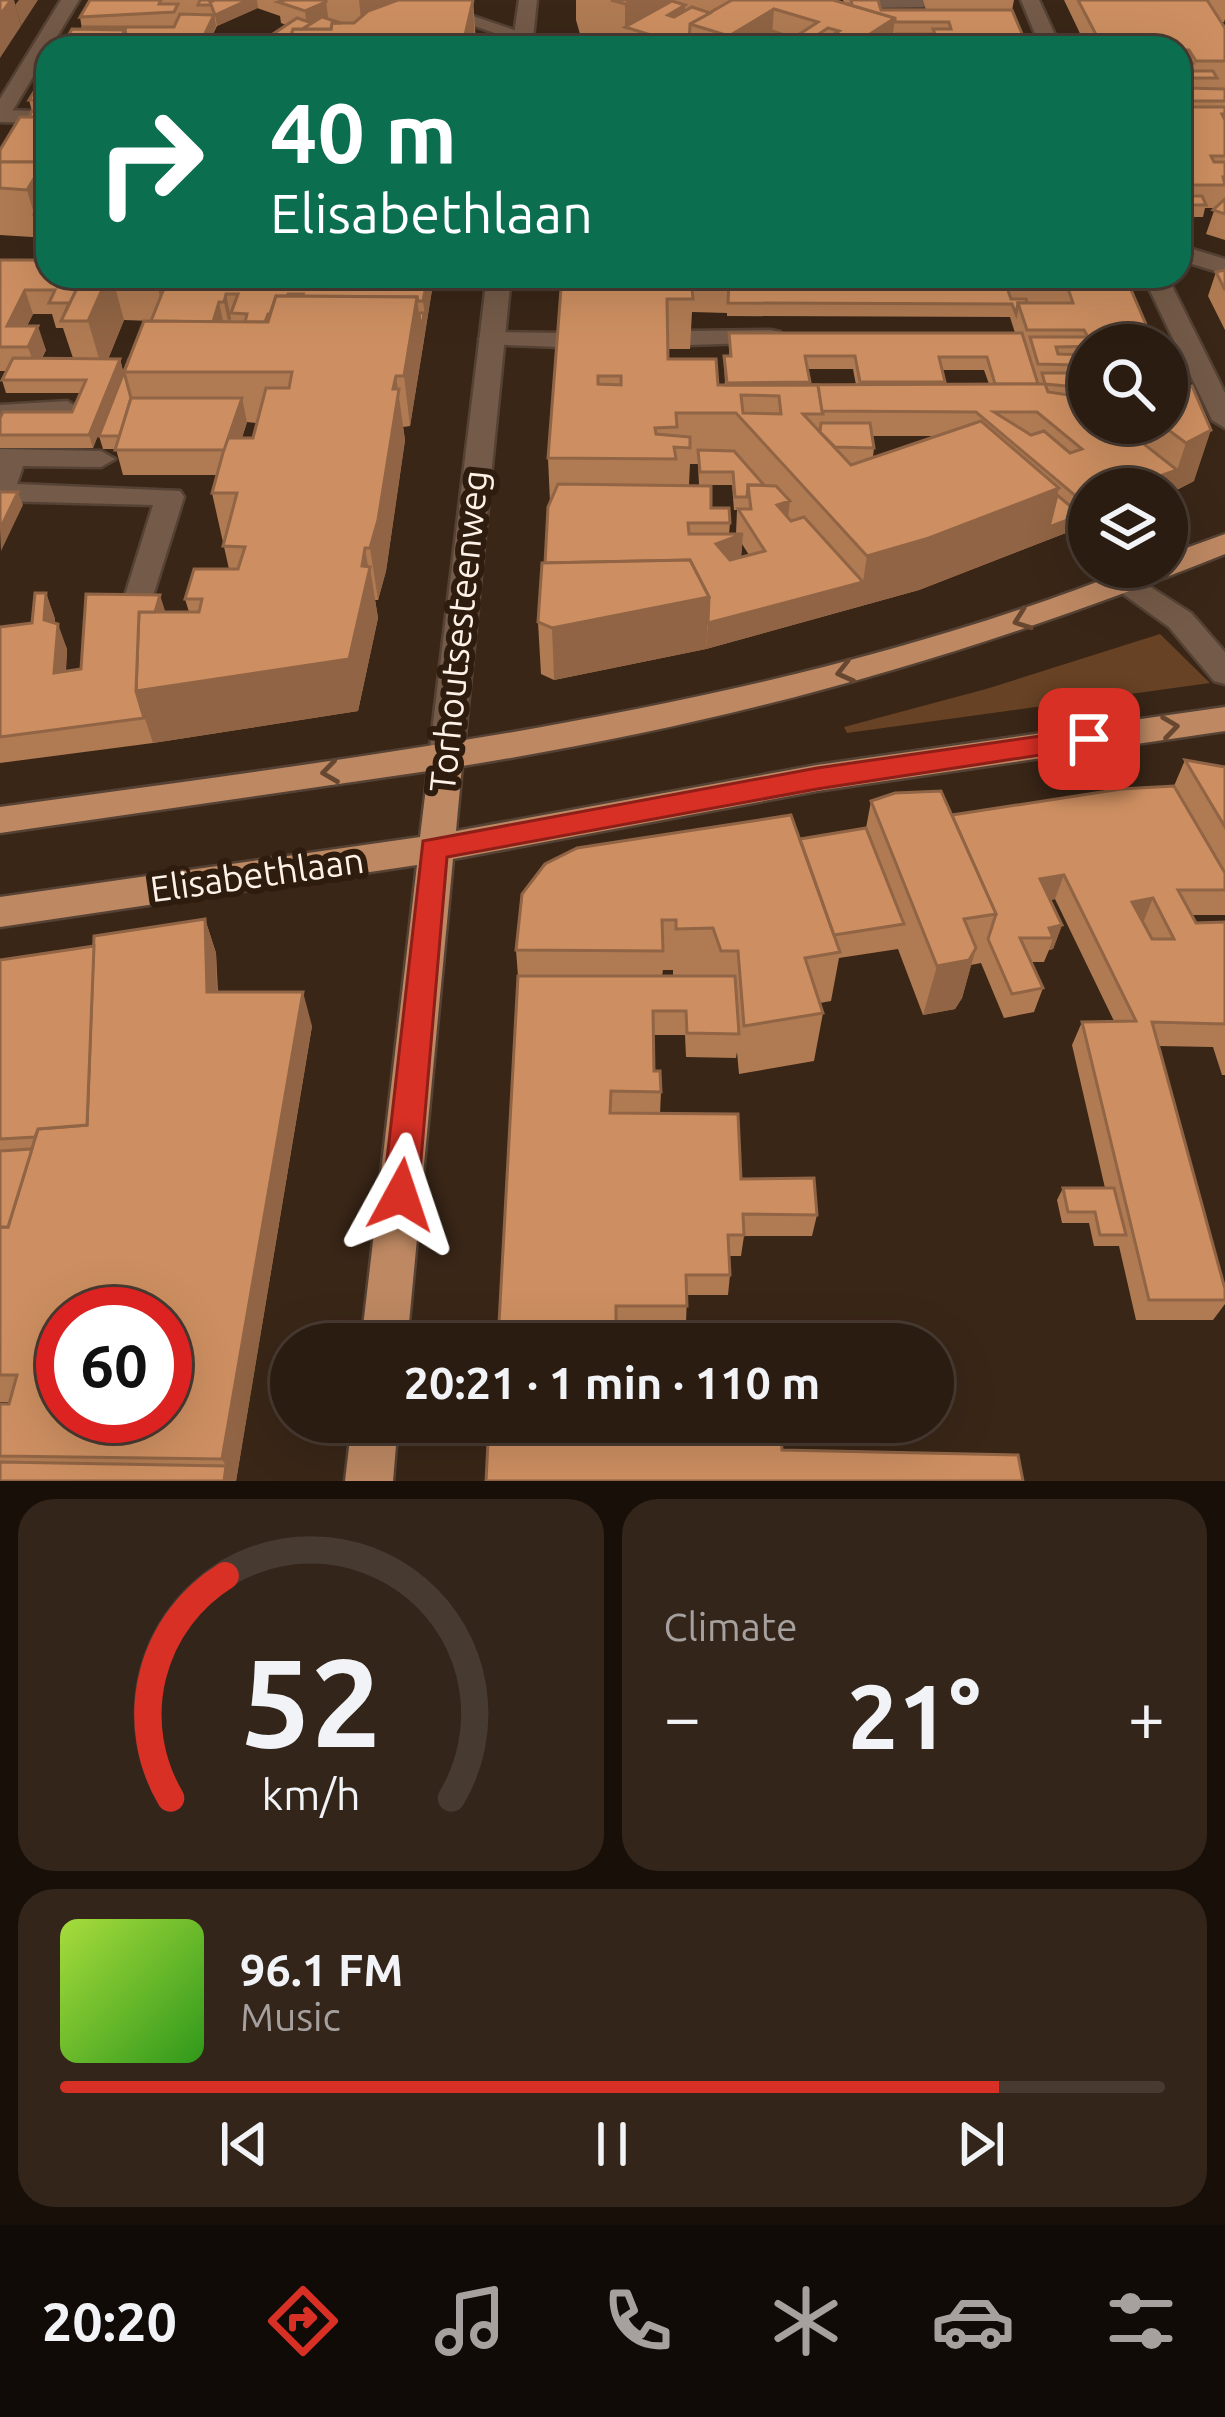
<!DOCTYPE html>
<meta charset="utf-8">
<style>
body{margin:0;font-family:Ubuntu,sans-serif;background:#33251a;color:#f1f3f6;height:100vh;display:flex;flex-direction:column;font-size:45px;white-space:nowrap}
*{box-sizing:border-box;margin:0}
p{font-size:39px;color:#a6a19f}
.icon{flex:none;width:66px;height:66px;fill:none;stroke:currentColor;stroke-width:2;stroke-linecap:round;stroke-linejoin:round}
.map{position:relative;height:1481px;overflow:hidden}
.side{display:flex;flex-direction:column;gap:18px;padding:18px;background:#180f09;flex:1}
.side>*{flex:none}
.banner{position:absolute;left:36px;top:36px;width:1155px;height:252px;border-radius:36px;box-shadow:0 12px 48px #0002,0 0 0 3px #473a31;background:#0b6e4f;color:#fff;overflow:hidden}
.tools{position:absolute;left:1068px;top:324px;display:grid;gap:24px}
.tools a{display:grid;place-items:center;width:120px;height:120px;border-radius:50%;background:#2b1c11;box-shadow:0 12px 48px #0002,0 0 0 3px #473a31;font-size:60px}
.speed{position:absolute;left:36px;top:1287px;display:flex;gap:24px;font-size:60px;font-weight:700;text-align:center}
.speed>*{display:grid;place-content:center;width:156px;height:156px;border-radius:50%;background:#2b1c11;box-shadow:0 12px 48px #0002,0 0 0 3px #473a31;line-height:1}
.speed .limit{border:18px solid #d22;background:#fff;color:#111}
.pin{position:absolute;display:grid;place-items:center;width:102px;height:102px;color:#fff;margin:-51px;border-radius:24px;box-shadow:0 6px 18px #0006}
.me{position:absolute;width:132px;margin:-66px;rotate:5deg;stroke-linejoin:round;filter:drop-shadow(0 0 9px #0008)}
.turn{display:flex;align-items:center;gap:42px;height:252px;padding:0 36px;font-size:54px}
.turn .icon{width:156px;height:156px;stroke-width:2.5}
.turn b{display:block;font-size:84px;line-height:102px}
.big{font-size:90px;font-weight:700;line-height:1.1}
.side .widget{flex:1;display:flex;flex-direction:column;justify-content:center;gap:18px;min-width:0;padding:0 42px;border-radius:36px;background:#33251a}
.side .dial{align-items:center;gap:0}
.dial svg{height:312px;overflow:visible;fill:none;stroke:#473a31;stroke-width:7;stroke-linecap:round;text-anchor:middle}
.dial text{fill:#f1f3f6;stroke:none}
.song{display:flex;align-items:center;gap:36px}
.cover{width:144px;height:144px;border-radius:18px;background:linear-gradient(135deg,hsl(80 70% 55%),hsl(110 70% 35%))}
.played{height:12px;border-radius:6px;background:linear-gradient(90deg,#d93025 85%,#473a31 85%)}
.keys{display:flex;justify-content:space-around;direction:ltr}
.heat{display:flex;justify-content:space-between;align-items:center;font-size:66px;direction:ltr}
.side .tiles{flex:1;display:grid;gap:18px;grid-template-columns:1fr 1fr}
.widget:last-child{grid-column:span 2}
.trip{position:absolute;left:270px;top:1323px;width:684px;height:120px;border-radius:60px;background:#2b1c11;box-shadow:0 12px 48px #0002,0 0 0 3px #473a31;font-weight:700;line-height:120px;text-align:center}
.dock{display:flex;height:192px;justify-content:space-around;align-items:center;background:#110b07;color:#a6a19f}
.dock .icon{width:84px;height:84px}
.dock .on{color:#d93025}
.dock b{font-size:54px;color:#f1f3f6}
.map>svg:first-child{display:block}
.green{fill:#684224}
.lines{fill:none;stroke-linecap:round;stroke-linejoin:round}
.service-casing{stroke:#554234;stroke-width:5}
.minor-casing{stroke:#554234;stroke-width:5}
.tertiary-casing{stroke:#554234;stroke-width:5}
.primary-casing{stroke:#554234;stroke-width:5}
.service{fill:#745a48;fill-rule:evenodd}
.minor{fill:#745a48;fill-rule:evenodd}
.tertiary{fill:#745a48;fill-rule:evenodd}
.primary{fill:#bd8862;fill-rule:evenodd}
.wall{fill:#b07b53;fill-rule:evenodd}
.shaded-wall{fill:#906444}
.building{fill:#cd8f61;stroke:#906444;stroke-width:3;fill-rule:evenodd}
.oneway{stroke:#674730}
.route{fill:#d93025;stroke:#8d1f18;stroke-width:3}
.labels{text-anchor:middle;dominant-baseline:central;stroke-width:12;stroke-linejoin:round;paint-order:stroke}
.street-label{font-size:36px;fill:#fef1e8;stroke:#2e1c0e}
</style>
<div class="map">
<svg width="1225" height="1481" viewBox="0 0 1225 1481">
<rect width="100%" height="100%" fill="#392617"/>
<path class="green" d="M1160 634 1210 683 847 733 844 727 986 689Z"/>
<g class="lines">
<g class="service-casing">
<g id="service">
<path d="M863 0H931L932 2 923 7 870 8 864 7Z"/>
<path d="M0 110 39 111 48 119 39 123 0 122Z"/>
<path d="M771 330 780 332 783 337 780 342 689 345 677 338 689 331Z"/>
<path d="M491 332 559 333 571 340 559 347 482 344 479 339Z"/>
<path d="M67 401 80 409 76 415 12 420 0 425V405Z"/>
<path d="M0 449 101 451 115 459 101 467 23 466 17 484 180 491 184 497 148 612 137 615 122 605 153 505 0 501Z"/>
</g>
</g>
<g class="minor-casing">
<g id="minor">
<path d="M61 0H79L10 115 0 121V99Z"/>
<path d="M399 0H426L567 48H538Z"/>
<path d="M1021 0H1039L1061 48H1041Z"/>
<path d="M1179 245 1225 259V274L1179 260Z"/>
<path d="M1143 276H1167L1225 393V428L1212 420Z"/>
<path d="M1127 572 1191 613 1225 652V684L1214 681 1169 627 1116 589 1112 582 1116 575Z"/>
</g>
</g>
<g class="tertiary-casing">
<g id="tertiary">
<path d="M519 0H537L532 48H512Z"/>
<path d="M487 276H511L463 757 458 766 446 769 434 766 429 757Z"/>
</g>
</g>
<g class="primary-casing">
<g id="primary">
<path d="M1225 534V554C971 656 733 723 462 766L456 831 817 765 1225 707V731L817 791 453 859 407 1344H361L417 865 0 927V897L420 837 428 771 0 833V807C385 753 773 711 1136 567H1167V555Z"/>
<path d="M352 1422H398L393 1481H345Z"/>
</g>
</g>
<use href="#service" class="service"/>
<use href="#minor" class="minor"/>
<use href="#tertiary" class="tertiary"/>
<use href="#primary" class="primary"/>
</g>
<g class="wall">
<path d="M90 0H209L210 2 215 0H473L476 42 475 48H238L261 42 286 25 281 23 280 16 257 8 217 26 206 48H61L82 29 80 17Z"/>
<path d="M576 0H833L844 3 843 0H878L881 10H926L923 0H1014L1012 10 1028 48H625L580 34 576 20Z"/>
<path d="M1064 0H1225V19L1224 22H1221L1225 28V240L1206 234 1215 208H1205L1203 217H1179V48H1087Z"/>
<path d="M48 69V238L0 235V150L29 117 32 111 29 100Z"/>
<path d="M0 260 48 276H431L432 290 410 426 403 427 405 440 386 571 378 600H375L378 618 358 711 153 743 0 763V627L32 623 46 593 55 619V623L67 649 66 671 81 669 165 612H189L185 599 229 569 212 493 217 475H123L116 449H103L99 436 144 321H152L124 320 108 359H120L123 371 93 448H0V418L72 412 81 393H6L2 380 6 371H0ZM33 314H52L56 328H63L73 358H42L46 350 27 326ZM247 422 257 423 253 438H242Z"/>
<path d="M1225 270V330L1208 296 1216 272Z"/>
<path d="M562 276H815V281L857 282 843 276H921L914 282H1005L1007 276H1125L1089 345V423H1167L1172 386H1192L1194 481 1167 495V489H1089V524L919 590 706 649 554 680 541 674 538 622 550 502 548 458ZM692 312 727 313V316L1010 317 1015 333H729V356H724L725 385H718L668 359V349H690ZM807 369H853L856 385H809ZM942 370H984L989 384H945ZM872 436H936L873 457 874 448ZM690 464H698L699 485H689ZM699 485H732L734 510H737L736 534H729L730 523 711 508ZM742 544 749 555 741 557Z"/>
<path d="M1185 760 1225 767V915H1191L1196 923 1225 922V1075H1222L1213 1047 1159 1046 1225 1289V1304L1213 1320H1136L1119 1246H1094L1089 1223H1062L1057 1200 1063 1188H1105L1072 1045 1082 1022 1114 1021 1055 899 1051 900 1062 925 1053 949 1049 950 1044 962H1031L1043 988 1034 1012 1004 1018 981 963 971 965 962 998 955 1009 923 1015 898 949 839 958 831 1001 820 1003 823 1013 814 1061 739 1074 737 1052 736 1058 686 1057 685 1035H653L654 1071 661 1092 660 1114 741 1179 817 1215 812 1236H744L741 1256H729L730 1275 728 1295H687L686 1323H499L518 976 516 950 800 839 866 828 871 801 952 815 1174 786ZM663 970H673V976H662Z"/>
<path d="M205 919 216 953 218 992 312 1026 236 1481H0V1404H9L10 1402H0V960L94 946Z"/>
</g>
<g class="shaded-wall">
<path d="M11 0H14L21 26 0 58V15Z"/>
<path d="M19 0H38L21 26 15 5Z"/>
<path d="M248 0H257L258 8 217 26 215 15Z"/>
<path d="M359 0H408L363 40Z"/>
<path d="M473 0 475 48H462Z"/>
<path d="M633 0H672L671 13 685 5V26L625 27V48V4Z"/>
<path d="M326 2 329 23 308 33 305 11Z"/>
<path d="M774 9 771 48H728L729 36Z"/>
<path d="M214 15 216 26 206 48H198Z"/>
<path d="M895 18 891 48H848Z"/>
<path d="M125 30 129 48 116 46Z"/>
<path d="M44 162 48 177V214H34L41 238 27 190Z"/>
<path d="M101 276H112L124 320 103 372 88 321Z"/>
<path d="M155 276H179L166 321Z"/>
<path d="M428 276H431L432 290 426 326 423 301Z"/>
<path d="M908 276H921L899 294 901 281Z"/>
<path d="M25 290 33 314 16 347 7 326Z"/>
<path d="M226 294 231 318 229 326 224 302Z"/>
<path d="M417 297 423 346 410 426 404 376Z"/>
<path d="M219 302 224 326 205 348Z"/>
<path d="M424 313 426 326 423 346 421 334Z"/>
<path d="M38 326 46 350 36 371 28 347Z"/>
<path d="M120 359 123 371 93 448 89 435Z"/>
<path d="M396 376 405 440 386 571 378 600 370 548Z"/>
<path d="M242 398 247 422 230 475 225 450Z"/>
<path d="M1211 430 1194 481 1167 495V489H1123L1177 470 1186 443Z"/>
<path d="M1059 488 1049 527 1081 515 1084 503 1089 501V524L919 590 706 649 708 623 863 582 867 556Z"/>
<path d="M18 492 23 505 1 551 0 529Z"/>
<path d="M790 501 787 526 777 505Z"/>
<path d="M743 534 741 559 715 569 716 544Z"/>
<path d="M365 548 369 572 370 567 378 618 358 711 153 743 136 691 147 639 160 595 168 620 362 566Z"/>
<path d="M46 593 55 619 53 646 44 620Z"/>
<path d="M709 597 706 649 554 680 552 628Z"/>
<path d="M58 624 67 649 64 698 54 673Z"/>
<path d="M1064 875 1055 899 1032 903 1040 879Z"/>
<path d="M1153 898 1143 923 1132 902Z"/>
<path d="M205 919 216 953 218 1025 207 992Z"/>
<path d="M1062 925 1053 949 1049 950 1053 938 1049 928Z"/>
<path d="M976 948 962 998 955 1009 923 1015 937 966Z"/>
<path d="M303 992 312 1026 236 1481H224L226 1466 222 1459Z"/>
</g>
<g class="building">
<path d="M0 0H11L0 15Z"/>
<path d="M90 0H161L159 4H178L174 12 80 17Z"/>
<path d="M200 0H209L213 5H198Z"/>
<path d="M215 0H248L215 15 210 2Z"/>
<path d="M285 0H326V2L305 11 278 2Z"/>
<path d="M398 0H473L462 48H238L241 42H288L293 29H331L332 23H354L368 11Z"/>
<path d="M611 0H633L625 4Z"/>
<path d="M732 0H833L895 18 848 48H778L818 22 774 9 729 36 690 24ZM828 28 839 31 829 37 819 34Z"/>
<path d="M851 0H878L881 10H1012L1028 48H960L959 46H934L932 40H898L897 34H935L933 29H951L949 22H895V18L847 4H852Z"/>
<path d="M1078 0H1207L1225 28V61H1196L1189 50H1179V48H1103Z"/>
<path d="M672 1 685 5 668 15 674 17 692 7 710 13 690 24 689 47 625 27Z"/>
<path d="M180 14 214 15 198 48H164L167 41 135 40 130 48V46H124L127 40 125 30 82 29 83 27H174Z"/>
<path d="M322 17 341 23H332L331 29H302Z"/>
<path d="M297 18 312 23 302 29H293L290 38 283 42H261Z"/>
<path d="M72 29 125 30 116 46H130L129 48H61Z"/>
<path d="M772 31 794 38 778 48H745Z"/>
<path d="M595 40 622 48H573V44Z"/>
<path d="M892 40 902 48H880Z"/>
<path d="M1179 52 1186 53 1193 63H1185L1190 71H1213L1217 78H1179Z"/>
<path d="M48 69V100H29Z"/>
<path d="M1179 85 1187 88 1225 89V101H1183L1187 107H1225V114H1222L1225 120V156H1211L1214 162H1225V177H1223L1225 185H1179Z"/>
<path d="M32 111H48V117H29Z"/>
<path d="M20 117H48V177L44 162H0V150Z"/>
<path d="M0 162H44L27 190 0 188Z"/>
<path d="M48 191V214H34Z"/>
<path d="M1179 196H1202L1206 205H1179Z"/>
<path d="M1225 199V214L1213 210Z"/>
<path d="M0 260H48V276H83L63 318 69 303H49L55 290H25L7 326H38L28 347H0Z"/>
<path d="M1225 270V290L1216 272Z"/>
<path d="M83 276H108L88 321H61Z"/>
<path d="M169 276H428L423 301H418L417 297 302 296 303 294H288L287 296H276L270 314H268L265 322H245L247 314 231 313 238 294H226L224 302H219L213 322 151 321Z"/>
<path d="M562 276H691L693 299H667L668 359H716L718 385H818L823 414H803L851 465 981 421 1059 488 929 538 867 556 736 413H676L677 427 655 428 656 434 690 437V448L674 447 676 459 548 458ZM598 376H621V385L598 384ZM741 395 779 396 781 414 743 413Z"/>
<path d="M877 276H908L901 281 1005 282 1011 299H1026L1027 303H1018L1016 314 1012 304 728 303 729 281 893 282Z"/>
<path d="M1010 276H1125L1155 345 1056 347 1058 354 1089 355V388L1045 384 1042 373H1078L1075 365 1038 364 1030 337H1088L1084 330H1027L1018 303H1073L1065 280H1026L1029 287 1013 288Z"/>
<path d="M276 296 417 297 404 376H396L393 389H399L378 520 370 548H365L362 566 370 567 349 659 136 691 139 612H199L202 599H185L194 569H238L245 547 223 546 237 493H212L227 438H253L266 388H289L292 372H124L144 321 268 322Z"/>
<path d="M419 313H424L421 334Z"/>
<path d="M729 333H1022L1038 384H995L987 357H939L945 382H860L855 356H805L810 382 727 383 724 356H731Z"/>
<path d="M13 358 120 359 89 435H0V418L3 412H72L86 380H2Z"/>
<path d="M129 359 124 372 131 398 120 436H99Z"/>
<path d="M1045 384 1048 392 1089 398V423H1101L1117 436 1130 433 1177 470 1123 489H1089V501L1084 503 976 412 822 411 818 385H724ZM994 412H1037L1082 449 1070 453 1044 431 1031 435Z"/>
<path d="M1167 386H1192L1211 430 1186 443 1159 423H1167Z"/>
<path d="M131 398H242L224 450H115Z"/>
<path d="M821 423H870L874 448 835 447 820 432Z"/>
<path d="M698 450 734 451 764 485H748L747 497H735L733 472H700Z"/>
<path d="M558 484 711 486V508H729L730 523H688L689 534H743L716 544 730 560 765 551 738 509H751L748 485 776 486 790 501 777 505 791 521 804 517 863 582 708 623 709 597 690 560 545 563 548 507Z"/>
<path d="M0 492H18L0 529Z"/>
<path d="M1057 495 1081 515 1049 527Z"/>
<path d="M690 560 709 597 552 628 538 622 542 563Z"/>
<path d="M35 593H46L44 620 58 624 54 673 81 669 86 594 160 595 155 612H139L136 691 144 718 0 737V627L32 623Z"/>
<path d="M1185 760 1225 767V827Z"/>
<path d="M1174 786 1225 873V890H1178L1196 923 1225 922V1024L1152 1022 1225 1289V1300H1149L1082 1022 1136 1021 1064 875 1040 879 1062 925 1049 928 1053 938H1020L1043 988 1012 994 988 939 996 914 952 815 1121 789ZM1153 898 1174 939H1152L1132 902Z"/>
<path d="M941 791 996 914 964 919 976 948 969 960 937 966 871 801 895 793Z"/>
<path d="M791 815 840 952 805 958 823 1013 744 1026 738 951H721L713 928 676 929V920H662L663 951 516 950 522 894 545 864 577 848Z"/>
<path d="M866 828 904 924 834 935 800 839Z"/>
<path d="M205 919 207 992H303L222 1459 0 1456V1404H9L17 1375H0V1227H8L38 1129 87 1125 94 936ZM63 1314H165V1416H63Z"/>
<path d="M94 946 87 1125 38 1129 35 1137 0 1139V960Z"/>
<path d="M518 976H735L739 1034 687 1033 686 1011H653L654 1071H660L661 1092 611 1091 610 1113 738 1114 741 1179 814 1178 817 1215 743 1214 744 1235H728L730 1275H686L687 1306H616V1323H499Z"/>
<path d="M32 1149 8 1227H0V1151Z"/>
<path d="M1063 1188H1114L1126 1235H1100L1095 1212H1068Z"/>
<path d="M773 1322 774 1344H494L495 1323Z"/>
<path d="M489 1422H780L782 1450 1018 1455 1023 1481H486Z"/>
<path d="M0 1462 226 1466 224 1481H0Z"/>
</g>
<defs><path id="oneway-chevron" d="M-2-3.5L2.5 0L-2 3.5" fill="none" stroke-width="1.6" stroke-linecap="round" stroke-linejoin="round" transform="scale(3)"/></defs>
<g class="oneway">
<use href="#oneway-chevron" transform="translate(1022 620) rotate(160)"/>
<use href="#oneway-chevron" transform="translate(845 672) rotate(166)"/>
<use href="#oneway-chevron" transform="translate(1170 727) rotate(-8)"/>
<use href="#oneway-chevron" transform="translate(330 772) rotate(172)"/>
</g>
<path class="route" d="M1089 729 1103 739 1099 746 817 789 447 857 418 1195 413 1206 401 1211 388 1206 383 1195 423 841 817 768Z"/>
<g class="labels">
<g class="street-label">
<text transform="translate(458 631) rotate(-84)">Torhoutsesteenweg</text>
<text transform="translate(257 874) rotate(-8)">Elisabethlaan</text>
</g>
</g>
</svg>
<div class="tools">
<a><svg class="icon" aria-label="search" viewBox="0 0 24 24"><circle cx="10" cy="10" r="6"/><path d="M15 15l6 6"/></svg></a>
<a><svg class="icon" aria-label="layers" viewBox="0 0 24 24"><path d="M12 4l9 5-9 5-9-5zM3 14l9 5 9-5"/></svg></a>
</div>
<div class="speed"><div class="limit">60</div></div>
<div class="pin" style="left:1089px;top:739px;background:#d93025"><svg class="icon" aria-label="arrive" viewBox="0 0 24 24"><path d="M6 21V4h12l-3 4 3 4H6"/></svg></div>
<svg class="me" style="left:401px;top:1195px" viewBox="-20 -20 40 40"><path d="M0-17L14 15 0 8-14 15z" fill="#d93025" stroke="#fff" stroke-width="4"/></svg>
<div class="trip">20:21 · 1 min · 110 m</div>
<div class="banner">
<div class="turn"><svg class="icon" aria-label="right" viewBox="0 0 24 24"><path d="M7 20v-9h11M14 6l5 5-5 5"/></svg><div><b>40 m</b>Elisabethlaan</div></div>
</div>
</div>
<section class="side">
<div class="tiles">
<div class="widget dial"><svg viewBox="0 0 100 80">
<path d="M14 69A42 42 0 1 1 86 69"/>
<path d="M14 69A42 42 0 0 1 28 12" stroke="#d93025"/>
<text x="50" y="56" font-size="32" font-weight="700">52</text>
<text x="50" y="72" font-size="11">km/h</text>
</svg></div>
<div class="widget"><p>Climate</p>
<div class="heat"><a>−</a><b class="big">21°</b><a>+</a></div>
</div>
<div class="widget">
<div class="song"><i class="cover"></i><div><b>96.1 FM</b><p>Music</p></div></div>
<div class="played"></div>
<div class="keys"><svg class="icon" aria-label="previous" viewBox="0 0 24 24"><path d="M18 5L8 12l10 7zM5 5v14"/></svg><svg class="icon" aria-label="pause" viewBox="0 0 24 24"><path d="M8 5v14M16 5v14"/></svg><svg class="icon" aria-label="next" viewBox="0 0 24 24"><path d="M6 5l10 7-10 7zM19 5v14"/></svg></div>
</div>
</div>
</section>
<nav class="dock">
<b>20:20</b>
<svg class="icon on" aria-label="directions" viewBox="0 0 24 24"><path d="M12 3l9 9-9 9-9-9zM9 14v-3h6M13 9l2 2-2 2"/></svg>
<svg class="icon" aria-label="music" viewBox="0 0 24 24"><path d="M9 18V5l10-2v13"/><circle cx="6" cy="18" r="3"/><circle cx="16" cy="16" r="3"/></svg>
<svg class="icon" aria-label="phone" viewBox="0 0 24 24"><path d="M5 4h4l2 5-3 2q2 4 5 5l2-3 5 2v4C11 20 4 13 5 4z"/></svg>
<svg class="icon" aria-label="climate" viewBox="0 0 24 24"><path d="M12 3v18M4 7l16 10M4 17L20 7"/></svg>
<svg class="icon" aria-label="car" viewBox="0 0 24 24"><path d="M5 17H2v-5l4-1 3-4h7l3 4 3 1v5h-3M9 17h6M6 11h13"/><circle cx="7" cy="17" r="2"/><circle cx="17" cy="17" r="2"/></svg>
<svg class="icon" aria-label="filters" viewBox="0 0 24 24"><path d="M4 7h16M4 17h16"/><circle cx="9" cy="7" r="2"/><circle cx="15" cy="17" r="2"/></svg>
</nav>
